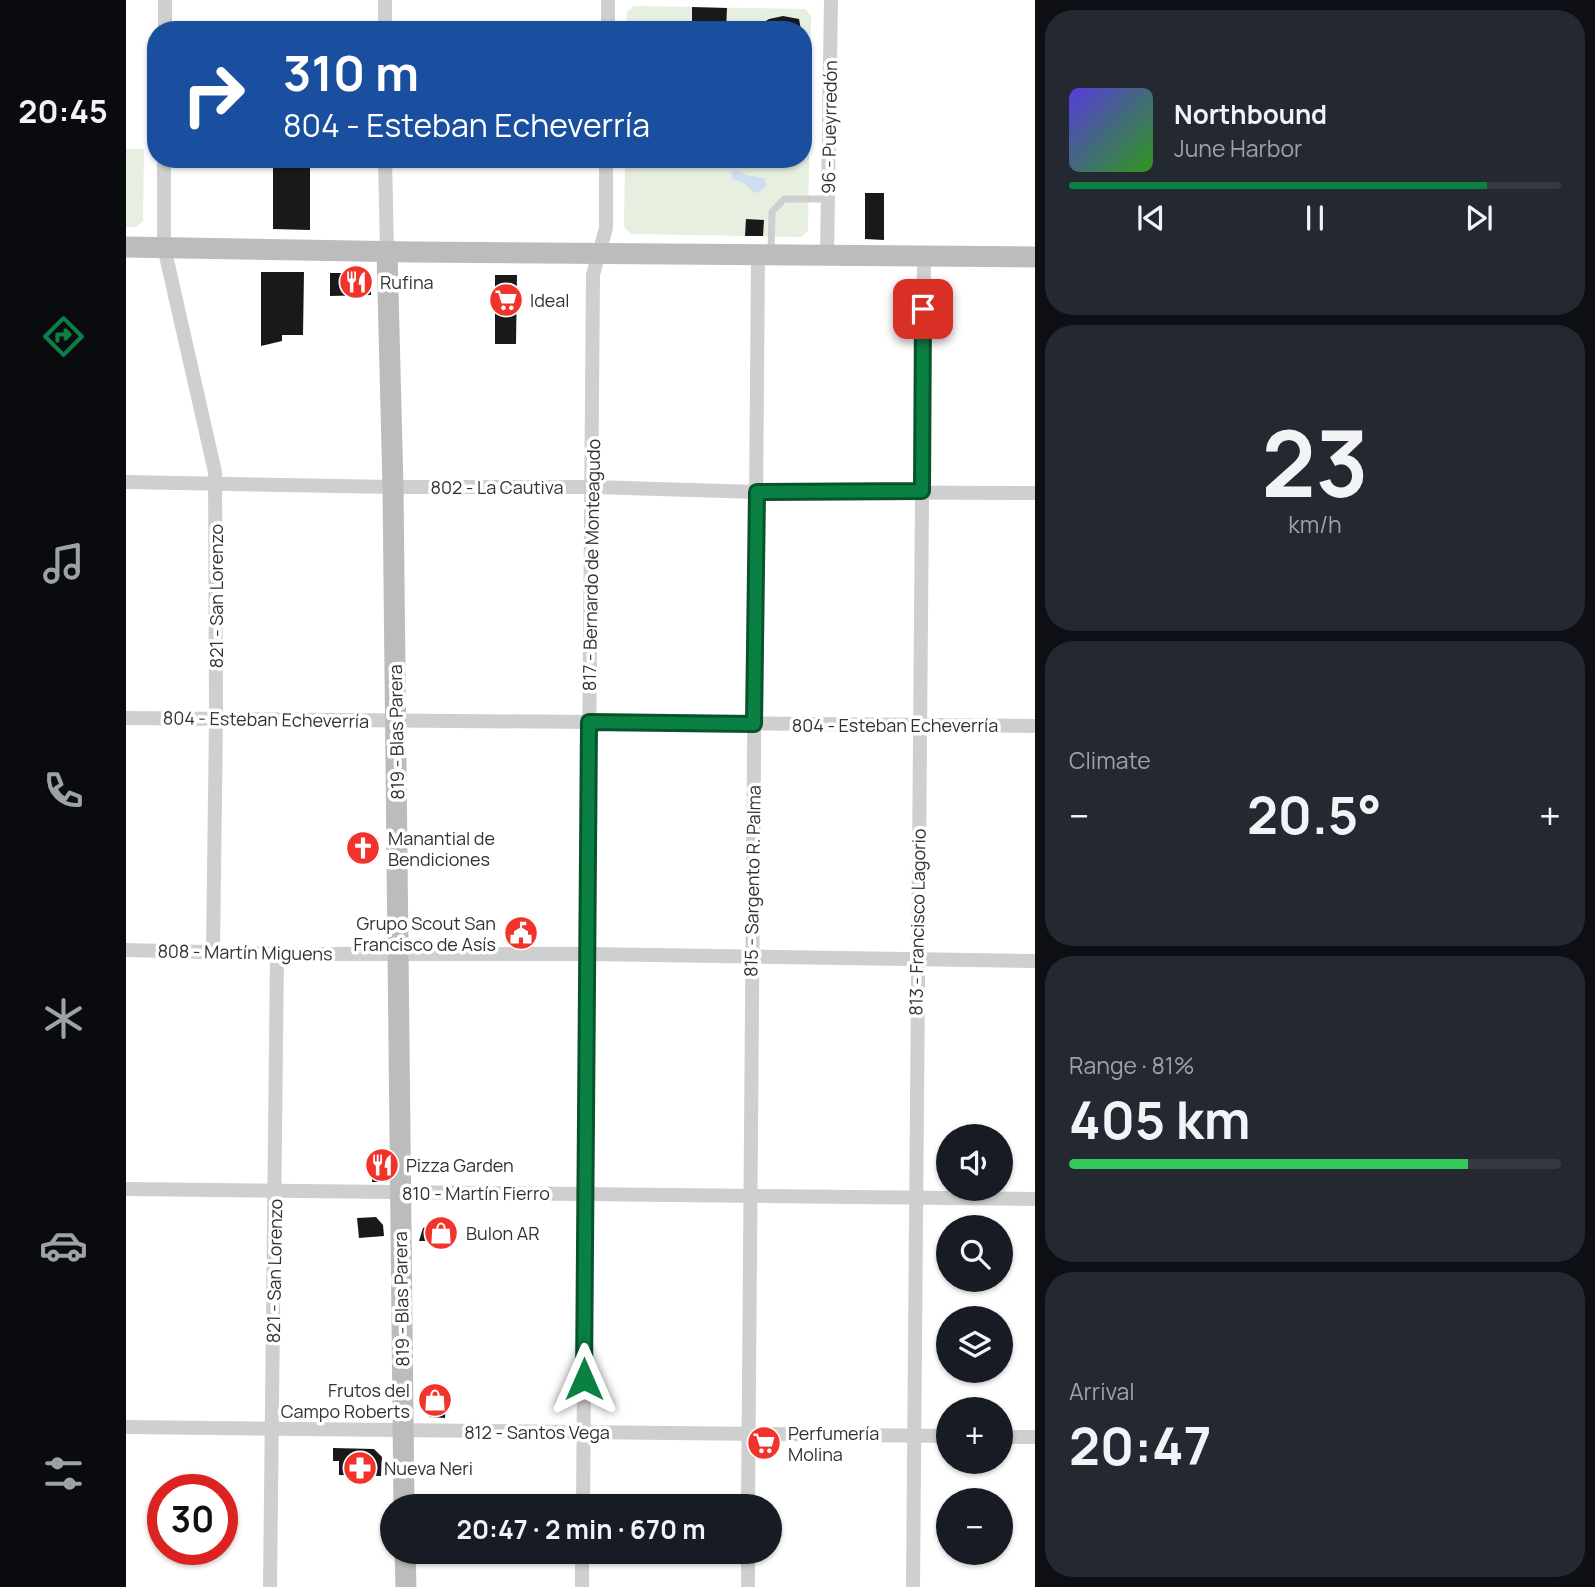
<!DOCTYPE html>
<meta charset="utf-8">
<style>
body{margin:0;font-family:Manrope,sans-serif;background:#242831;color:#f1f3f6;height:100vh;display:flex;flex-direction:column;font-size:26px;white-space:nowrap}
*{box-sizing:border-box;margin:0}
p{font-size:23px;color:#9ea1a6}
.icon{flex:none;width:38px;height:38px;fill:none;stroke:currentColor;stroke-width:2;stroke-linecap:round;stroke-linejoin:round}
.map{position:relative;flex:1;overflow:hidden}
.side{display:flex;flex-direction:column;gap:10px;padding:10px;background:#0d0f14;width:560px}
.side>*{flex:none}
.banner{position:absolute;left:21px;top:21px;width:665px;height:147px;border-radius:28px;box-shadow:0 2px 5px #0004;background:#1a4fa0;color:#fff;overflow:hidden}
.buttons{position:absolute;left:810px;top:1124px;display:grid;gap:14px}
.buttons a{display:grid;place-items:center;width:77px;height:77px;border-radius:50%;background:#171b24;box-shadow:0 2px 5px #0004;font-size:35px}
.speed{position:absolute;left:21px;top:1474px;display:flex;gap:14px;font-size:35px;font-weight:700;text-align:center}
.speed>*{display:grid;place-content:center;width:91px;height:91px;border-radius:50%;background:#171b24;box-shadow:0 2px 5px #0004;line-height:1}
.speed .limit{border:10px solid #d22;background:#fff;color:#111}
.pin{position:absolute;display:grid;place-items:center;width:60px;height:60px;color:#fff;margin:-30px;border-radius:14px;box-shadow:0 4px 10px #0006}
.me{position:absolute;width:77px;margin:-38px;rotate:0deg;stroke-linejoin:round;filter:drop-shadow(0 0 5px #0008)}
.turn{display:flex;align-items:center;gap:24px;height:147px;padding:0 21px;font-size:32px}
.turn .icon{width:91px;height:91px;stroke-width:2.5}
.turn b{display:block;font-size:49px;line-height:60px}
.big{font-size:52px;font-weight:700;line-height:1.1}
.side .widget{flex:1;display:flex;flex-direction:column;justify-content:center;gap:10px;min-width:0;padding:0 24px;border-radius:28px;background:#242831}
.side .dial{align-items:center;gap:0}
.dial b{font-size:91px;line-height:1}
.song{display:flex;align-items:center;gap:21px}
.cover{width:84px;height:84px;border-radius:10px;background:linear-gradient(135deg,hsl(250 70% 55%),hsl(110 70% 35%))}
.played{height:7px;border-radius:4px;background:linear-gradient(90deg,#0b8043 85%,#363941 85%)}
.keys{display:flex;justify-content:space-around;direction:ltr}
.heat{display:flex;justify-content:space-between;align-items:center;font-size:38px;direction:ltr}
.charge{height:10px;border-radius:5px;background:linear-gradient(90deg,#34c759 81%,#363941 0)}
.trip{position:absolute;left:254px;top:1494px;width:402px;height:70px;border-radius:35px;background:#171b24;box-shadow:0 2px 5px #0004;font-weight:700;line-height:70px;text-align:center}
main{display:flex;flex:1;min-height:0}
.dock{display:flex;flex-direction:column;width:126px;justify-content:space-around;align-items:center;background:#090b0e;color:#9ea1a6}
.dock .icon{width:49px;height:49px}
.dock .active{color:#0b8043}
.dock b{font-size:32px;color:#f1f3f6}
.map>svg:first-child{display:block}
.green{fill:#e7efe0}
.water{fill:#ccdef0}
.building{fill:#191919}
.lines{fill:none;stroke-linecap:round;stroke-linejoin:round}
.lane{stroke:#cfcfcf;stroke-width:7}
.street{stroke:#cfcfcf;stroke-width:14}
.secondary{stroke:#bcbcbc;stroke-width:21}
.route-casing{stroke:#07532c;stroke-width:18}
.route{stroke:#0b8043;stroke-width:12}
.labels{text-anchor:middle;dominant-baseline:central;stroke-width:7;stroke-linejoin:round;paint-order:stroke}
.street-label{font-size:18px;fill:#323232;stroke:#fff}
.poi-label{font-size:18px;fill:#323232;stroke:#fff;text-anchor:start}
</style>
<main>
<nav class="dock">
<b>20:45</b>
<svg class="icon active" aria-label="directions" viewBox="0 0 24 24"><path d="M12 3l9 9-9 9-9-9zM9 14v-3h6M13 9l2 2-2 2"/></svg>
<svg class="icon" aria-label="music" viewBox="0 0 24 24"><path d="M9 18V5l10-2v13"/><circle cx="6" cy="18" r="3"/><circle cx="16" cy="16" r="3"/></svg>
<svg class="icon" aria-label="phone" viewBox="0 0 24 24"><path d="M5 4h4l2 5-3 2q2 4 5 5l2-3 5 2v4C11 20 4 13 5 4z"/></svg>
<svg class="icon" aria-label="climate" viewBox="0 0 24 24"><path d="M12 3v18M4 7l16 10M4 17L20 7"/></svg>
<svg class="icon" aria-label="car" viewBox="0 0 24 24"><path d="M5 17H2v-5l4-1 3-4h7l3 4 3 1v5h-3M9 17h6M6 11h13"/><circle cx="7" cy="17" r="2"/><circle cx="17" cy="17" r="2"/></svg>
<svg class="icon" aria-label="filters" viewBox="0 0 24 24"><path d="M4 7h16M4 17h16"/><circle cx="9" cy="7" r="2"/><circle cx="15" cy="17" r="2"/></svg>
</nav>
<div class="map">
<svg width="909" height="1587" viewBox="0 0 909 1587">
<rect width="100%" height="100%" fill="#fff"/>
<g class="green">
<path d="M508 6 679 9 685 16 682 231 675 237 505 234 498 227 499 159H677V30H500L501 12Z"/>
<path d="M0 149H18L17 221 10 227H0Z"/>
</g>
<path class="water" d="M612 170 620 175 638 178 641 185 633 192 629 193 618 183 606 179 605 173Z"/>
<g class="building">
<path d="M566 7 601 8 600 30H566Z"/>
<path d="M657 16 673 19 675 30H626L643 19Z"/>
<path d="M147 159H184V230L147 229Z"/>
<path d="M739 193H758V240L739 239Z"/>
<path d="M620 219 638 220 637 236H619Z"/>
<path d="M135 272H178L177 335H156V341L135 346Z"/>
<path d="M204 273H245V295L204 296Z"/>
<path d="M369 275H391L390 344H369Z"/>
<path d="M252 838 253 856 222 858 221 840Z"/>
<rect x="246" y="1154" width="15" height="28"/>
<path d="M250 1217 257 1225 258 1236 233 1238 231 1218Z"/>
<path d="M322 1225V1241H293L297 1228 302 1226Z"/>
<path d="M298 1391 320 1393 319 1418 304 1417 297 1408Z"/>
<path d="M207 1448 248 1449 256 1457 255 1476 213 1475V1461H207Z"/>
</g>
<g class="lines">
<path class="lane" d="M645 252 646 212 658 199H702"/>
<g class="street">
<path d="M39 30V0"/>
<path d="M259 30V0"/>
<path d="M482 30V0"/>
<path d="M38 159V247L89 472 90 719 87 951"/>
<path d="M259 159 261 251"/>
<path d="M701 255 705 0"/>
<path d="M0 482 267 487H466L631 492 909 493"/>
<path d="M0 718 909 726"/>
<path d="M0 950 151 954H462L909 961"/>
<path d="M0 1189 909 1199"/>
<path d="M0 1427 822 1436"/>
<path d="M875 1437H909"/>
<path d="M457 1507 467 275 480 228V159"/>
<path d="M622 1507 632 255"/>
<path d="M622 1552V1587"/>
<path d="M144 1587 151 954"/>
<path d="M456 1587V1552"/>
<path d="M787 1587 798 256"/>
</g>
<g class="secondary">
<path d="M0 247 288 252 909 257"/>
<path d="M261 251 267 487 278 1507"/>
<path d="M279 1552 280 1587"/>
</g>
</g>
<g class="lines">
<g class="route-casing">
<path id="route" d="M458 1379 463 722 628 724 631 492 796 491 797 309"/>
</g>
<use href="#route" class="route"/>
</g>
<defs>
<g id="restaurant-disc" transform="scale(1.75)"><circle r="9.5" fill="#f1332c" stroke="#fff"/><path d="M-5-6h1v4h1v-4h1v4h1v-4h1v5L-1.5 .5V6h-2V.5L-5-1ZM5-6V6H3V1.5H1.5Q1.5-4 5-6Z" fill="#fff"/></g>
<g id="supermarket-disc" transform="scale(1.75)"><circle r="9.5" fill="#f1332c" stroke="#fff"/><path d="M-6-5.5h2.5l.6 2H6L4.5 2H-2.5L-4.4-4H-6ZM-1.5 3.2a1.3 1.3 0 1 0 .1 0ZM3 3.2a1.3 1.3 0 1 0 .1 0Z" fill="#fff"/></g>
<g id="church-disc" transform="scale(1.75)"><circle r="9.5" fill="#f1332c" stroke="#fff"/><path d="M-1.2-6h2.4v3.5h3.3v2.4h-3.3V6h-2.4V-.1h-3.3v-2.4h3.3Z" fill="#fff"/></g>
<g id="civic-disc" transform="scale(1.75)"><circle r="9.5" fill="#f1332c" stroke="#fff"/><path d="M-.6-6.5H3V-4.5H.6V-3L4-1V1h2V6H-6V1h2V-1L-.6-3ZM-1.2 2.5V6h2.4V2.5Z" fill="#fff"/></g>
<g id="shop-disc" transform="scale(1.75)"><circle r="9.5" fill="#f1332c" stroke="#fff"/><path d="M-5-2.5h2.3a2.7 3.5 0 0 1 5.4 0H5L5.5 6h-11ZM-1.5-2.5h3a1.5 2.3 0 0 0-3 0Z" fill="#fff"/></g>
<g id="pharmacy-disc" transform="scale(1.75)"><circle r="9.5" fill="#f1332c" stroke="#fff"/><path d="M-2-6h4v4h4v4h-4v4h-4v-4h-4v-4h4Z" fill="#fff"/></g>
</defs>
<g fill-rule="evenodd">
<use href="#restaurant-disc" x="230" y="282"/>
<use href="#supermarket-disc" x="380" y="300"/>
<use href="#church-disc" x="237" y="848"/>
<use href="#civic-disc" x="395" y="933"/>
<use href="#restaurant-disc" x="256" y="1165"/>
<use href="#shop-disc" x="315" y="1233"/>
<use href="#shop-disc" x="309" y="1400"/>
<use href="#supermarket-disc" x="638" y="1443"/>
<use href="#pharmacy-disc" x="234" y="1468"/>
</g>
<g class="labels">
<g class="street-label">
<text transform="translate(703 127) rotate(-89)">96 - Pueyrredón</text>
<text x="371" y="487">802 - La Cautiva</text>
<text transform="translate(465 565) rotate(-89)">817 - Bernardo de Monteagudo</text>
<text transform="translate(90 596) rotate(-90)">821 - San Lorenzo</text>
<text transform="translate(140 719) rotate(1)">804 - Esteban Echeverría</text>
<text x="769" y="725">804 - Esteban Echeverría</text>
<text transform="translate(270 732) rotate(-91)">819 - Blas Parera</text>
<text transform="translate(626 881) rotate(-89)">815 - Sargento R. Palma</text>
<text transform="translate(791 922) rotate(-89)">813 - Francisco Lagorio</text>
<text transform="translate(119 952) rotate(1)">808 - Martín Miguens</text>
<text x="350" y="1193">810 - Martín Fierro</text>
<text transform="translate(148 1271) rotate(-89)">821 - San Lorenzo</text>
<text transform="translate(275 1299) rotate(-91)">819 - Blas Parera</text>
<text x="411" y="1432">812 - Santos Vega</text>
</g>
<g class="poi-label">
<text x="254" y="282">Rufina</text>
<text x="404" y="300">Ideal</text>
<text x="262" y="838">Manantial de<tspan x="262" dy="21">Bendiciones</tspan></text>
<text x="370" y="923" text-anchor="end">Grupo Scout San<tspan x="370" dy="21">Francisco de Asís</tspan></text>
<text x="280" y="1165">Pizza Garden</text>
<text x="340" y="1233">Bulon AR</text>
<text x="284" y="1390" text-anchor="end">Frutos del<tspan x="284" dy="21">Campo Roberts</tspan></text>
<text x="662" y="1433">Perfumería<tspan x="662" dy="21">Molina</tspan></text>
<text x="258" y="1468">Nueva Neri</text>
</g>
</g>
</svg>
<div class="buttons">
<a><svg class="icon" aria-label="sound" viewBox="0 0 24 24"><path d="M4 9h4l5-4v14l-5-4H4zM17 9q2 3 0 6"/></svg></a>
<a><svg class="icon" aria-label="search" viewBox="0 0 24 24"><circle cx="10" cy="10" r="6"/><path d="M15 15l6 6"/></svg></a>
<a><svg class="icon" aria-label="layers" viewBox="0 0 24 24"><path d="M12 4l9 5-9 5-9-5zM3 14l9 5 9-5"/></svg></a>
<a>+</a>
<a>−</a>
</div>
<div class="speed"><div class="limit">30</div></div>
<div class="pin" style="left:797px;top:309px;background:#d93025"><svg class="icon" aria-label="arrive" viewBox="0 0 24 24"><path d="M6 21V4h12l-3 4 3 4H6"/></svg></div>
<svg class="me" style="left:458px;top:1379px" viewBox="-20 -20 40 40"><path d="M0-17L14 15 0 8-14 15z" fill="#0b8043" stroke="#fff" stroke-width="4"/></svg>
<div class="trip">20:47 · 2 min · 670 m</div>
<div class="banner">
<div class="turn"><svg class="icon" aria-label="right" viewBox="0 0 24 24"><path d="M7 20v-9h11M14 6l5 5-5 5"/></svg><div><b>310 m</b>804 - Esteban Echeverría</div></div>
</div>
</div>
<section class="side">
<div class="widget">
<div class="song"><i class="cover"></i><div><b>Northbound</b><p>June Harbor</p></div></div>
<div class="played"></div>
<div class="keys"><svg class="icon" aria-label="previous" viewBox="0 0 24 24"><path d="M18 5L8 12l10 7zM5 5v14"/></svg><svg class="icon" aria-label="pause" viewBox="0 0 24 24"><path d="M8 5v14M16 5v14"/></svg><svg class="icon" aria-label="next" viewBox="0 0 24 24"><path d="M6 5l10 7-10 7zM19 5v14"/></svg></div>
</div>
<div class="widget dial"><b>23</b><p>km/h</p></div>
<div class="widget"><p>Climate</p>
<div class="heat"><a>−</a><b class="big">20.5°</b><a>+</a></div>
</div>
<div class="widget"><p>Range · 81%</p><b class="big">405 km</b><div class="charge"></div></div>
<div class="widget"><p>Arrival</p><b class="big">20:47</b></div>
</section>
</main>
